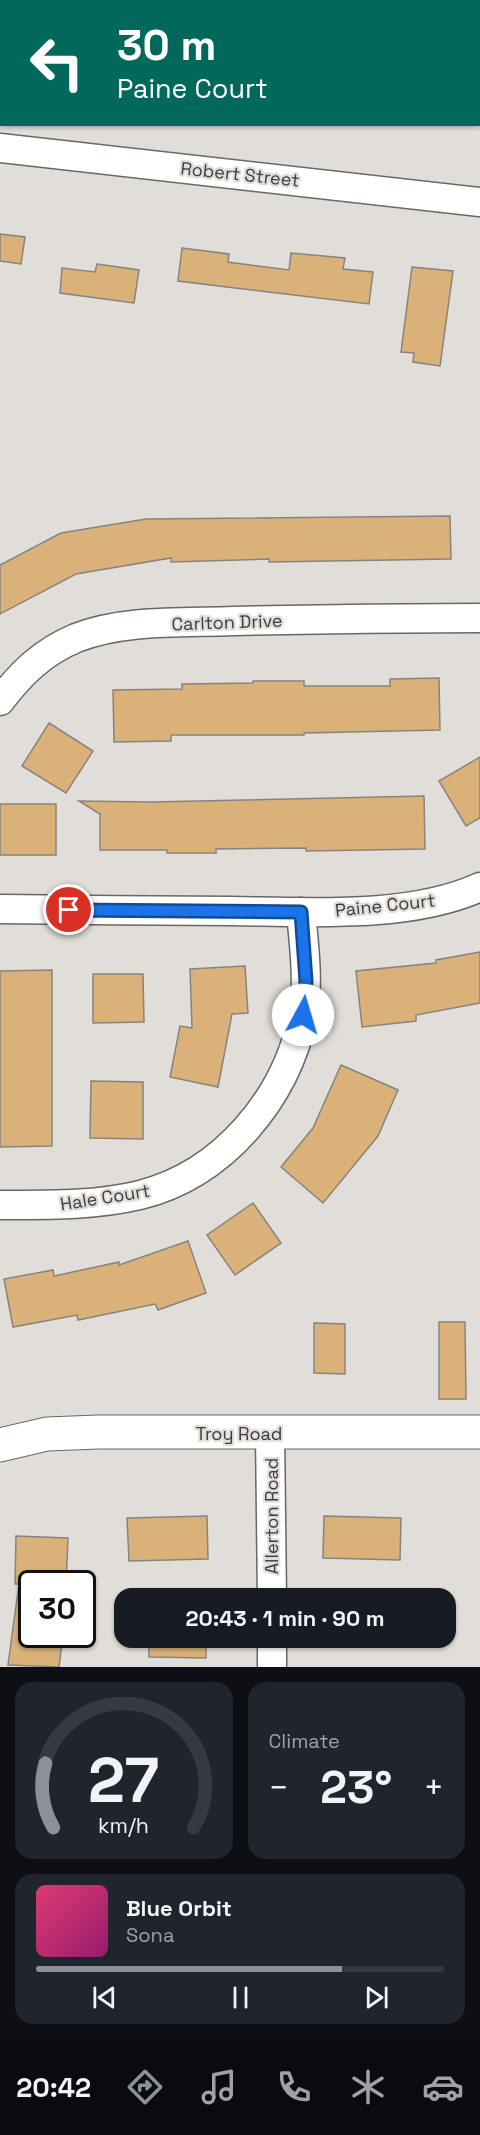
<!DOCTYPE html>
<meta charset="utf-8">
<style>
body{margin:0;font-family:"Space Grotesk",sans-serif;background:#20242c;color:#f1f3f6;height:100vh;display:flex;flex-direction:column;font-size:22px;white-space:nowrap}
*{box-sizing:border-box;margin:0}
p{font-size:20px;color:#9ea1a6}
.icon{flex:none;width:33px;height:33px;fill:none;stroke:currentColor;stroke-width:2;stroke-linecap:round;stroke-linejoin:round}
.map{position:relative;height:1667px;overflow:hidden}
.drawer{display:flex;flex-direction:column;gap:15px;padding:15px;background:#0d0f14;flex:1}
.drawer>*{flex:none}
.hud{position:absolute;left:0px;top:0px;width:480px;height:126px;box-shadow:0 2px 4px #0004;background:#00695c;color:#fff;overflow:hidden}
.speed{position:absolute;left:18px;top:1570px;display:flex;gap:12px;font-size:30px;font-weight:700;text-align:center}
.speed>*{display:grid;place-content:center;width:78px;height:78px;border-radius:50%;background:#171b24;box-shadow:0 2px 4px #0004;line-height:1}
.speed .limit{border:3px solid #111;border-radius:9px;background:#fff;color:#111}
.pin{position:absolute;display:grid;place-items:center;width:51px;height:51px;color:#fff;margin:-26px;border:3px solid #fff;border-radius:50%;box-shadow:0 2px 6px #0007}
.me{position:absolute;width:66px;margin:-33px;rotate:6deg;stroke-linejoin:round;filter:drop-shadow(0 0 4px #0008)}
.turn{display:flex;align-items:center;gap:21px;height:126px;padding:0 18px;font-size:27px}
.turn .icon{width:78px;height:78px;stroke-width:2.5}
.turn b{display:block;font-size:42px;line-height:51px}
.big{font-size:45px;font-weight:800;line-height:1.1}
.drawer .widget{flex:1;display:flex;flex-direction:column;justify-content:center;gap:9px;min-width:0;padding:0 21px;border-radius:18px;background:#20242c}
.drawer .dial{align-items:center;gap:0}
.dial svg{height:156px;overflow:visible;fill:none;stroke:#363941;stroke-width:7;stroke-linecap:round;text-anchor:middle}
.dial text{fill:#f1f3f6;stroke:none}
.song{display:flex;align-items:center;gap:18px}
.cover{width:72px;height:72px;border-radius:9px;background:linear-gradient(135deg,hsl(340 70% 55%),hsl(320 70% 35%))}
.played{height:6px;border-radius:3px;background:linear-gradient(90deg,#8c9099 75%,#363941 75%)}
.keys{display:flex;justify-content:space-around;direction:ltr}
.heat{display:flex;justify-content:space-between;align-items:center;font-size:33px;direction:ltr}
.drawer .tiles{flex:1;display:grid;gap:15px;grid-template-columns:1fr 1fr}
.widget:last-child{grid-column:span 2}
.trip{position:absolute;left:114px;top:1588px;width:342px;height:60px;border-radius:18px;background:#171b24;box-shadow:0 2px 4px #0004;font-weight:800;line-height:60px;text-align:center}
.tabs{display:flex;height:96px;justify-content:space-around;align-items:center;background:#090b0e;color:#9ea1a6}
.tabs .icon{width:42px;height:42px}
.tabs .active{color:#8c9099}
.tabs b{font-size:27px;color:#f1f3f6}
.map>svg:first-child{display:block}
.building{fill:#dab178;stroke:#878480;stroke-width:1.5}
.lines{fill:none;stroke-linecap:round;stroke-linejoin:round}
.street-casing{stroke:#6a6764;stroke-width:31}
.secondary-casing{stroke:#6a6764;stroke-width:35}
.street{stroke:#fff;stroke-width:28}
.secondary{stroke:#fff;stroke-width:33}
.route-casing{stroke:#114b97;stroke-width:15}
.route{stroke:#1a73e8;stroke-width:10}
.labels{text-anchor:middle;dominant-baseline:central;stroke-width:4.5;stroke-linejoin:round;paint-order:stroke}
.street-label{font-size:18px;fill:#3e3d3b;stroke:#e1ded9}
</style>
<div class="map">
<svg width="480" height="1667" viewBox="0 0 480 1667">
<rect width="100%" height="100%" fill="#e1ded9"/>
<g class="building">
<path d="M0 234 25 237 21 264 0 261Z"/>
<path d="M182 248 229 254 228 262 289 270 291 253 345 258 343 269 373 272 369 304 178 281Z"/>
<path d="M97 264 139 270 134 303 60 293 62 268 95 272Z"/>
<path d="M412 267 453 271 440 366 413 362 414 353 401 352Z"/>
<path d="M450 516 451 559 269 562V559L171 562V558L76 574 0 614V565L61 533 146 519Z"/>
<path d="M439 678 440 730 304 733V735H171V741L114 742 113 690 182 689V684L253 683V681H304V686H390V679Z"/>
<path d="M49 723 93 751 66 793 22 766Z"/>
<path d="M480 757V818L466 826 439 781Z"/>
<path d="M424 796 425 849 306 851V848L216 849V853H167V850H100V814L79 801 152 802Z"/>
<rect x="0" y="804" width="56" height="51"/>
<path d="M480 952V1003L416 1015V1021L362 1027 356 971 436 963V960Z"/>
<path d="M245 966 248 1013 232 1014 218 1087 170 1077 180 1026 192 1028 190 969Z"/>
<path d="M52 970V1146L0 1147V971Z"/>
<path d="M93 974H143L144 1022 93 1023Z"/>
<path d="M341 1065 398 1090 378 1136 323 1203 281 1167 313 1128Z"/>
<path d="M91 1081 143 1082V1139L90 1138Z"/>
<path d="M253 1203 281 1243 235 1275 207 1235Z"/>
<path d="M188 1241 206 1293 158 1310 155 1304 78 1320 77 1315 13 1327 4 1279 53 1270 54 1276 119 1262V1265Z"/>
<path d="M439 1322H465L466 1399H439Z"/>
<path d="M314 1323 345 1324V1374L314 1373Z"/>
<path d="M207 1516 208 1559 129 1561 127 1518Z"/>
<path d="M324 1516 401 1518 400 1560 323 1558Z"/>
<path d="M16 1536 68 1538 66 1584H32V1635H63L59 1667 8 1665 19 1584H15Z"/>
<path d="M149 1638H206V1658L149 1657Z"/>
</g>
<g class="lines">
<g class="street-casing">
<g id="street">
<path d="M0 148 480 202"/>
<path d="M0 701C21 673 43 652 76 638 124 619 183 623 234 621 316 619 398 618 480 618"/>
<path d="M0 909C77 910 155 911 232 911 308 912 410 919 480 887"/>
<path d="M0 1205C47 1205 94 1206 140 1195 224 1174 286 1098 303 1016 309 982 304 946 301 912"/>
<path d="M270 1433 272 1599"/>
<path d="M272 1638V1667"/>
</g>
</g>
<g class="secondary-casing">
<path id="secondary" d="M0 1445 47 1434 98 1432H480"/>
</g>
<use href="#street" class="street"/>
<use href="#secondary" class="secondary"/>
</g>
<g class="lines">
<g class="route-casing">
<path id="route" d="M69 910 301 912 306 981 303 1015"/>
</g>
<use href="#route" class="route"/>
</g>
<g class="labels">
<g class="street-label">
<text transform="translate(240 174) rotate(6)">Robert Street</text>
<text transform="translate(227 622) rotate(-2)">Carlton Drive</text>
<text transform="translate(385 905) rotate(-6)">Paine Court</text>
<text transform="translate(105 1197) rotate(-9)">Hale Court</text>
<text x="239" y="1433">Troy Road</text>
<text transform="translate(271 1516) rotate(-90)">Allerton Road</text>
</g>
</g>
</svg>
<div class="speed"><div class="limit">30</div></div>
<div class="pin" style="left:69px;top:910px;background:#d93025"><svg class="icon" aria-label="arrive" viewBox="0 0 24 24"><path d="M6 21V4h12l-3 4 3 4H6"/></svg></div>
<svg class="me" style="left:303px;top:1015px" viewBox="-20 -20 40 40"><circle r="19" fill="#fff"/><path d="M0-13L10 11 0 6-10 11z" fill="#1a73e8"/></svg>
<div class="trip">20:43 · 1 min · 90 m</div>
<div class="hud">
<div class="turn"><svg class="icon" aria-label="left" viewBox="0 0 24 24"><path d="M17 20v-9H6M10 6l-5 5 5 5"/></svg><div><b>30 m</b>Paine Court</div></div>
</div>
</div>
<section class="drawer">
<div class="tiles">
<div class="widget dial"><svg viewBox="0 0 100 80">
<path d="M14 69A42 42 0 1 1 86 69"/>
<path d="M14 69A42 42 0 0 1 10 36" stroke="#8c9099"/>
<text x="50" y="56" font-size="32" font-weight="700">27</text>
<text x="50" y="72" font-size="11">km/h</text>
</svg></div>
<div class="widget"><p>Climate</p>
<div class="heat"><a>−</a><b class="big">23°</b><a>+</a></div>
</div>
<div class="widget">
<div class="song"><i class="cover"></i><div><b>Blue Orbit</b><p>Sona</p></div></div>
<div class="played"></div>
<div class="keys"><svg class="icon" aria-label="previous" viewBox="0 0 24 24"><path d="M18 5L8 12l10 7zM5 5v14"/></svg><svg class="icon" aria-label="pause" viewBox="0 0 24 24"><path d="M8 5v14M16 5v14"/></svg><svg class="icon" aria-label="next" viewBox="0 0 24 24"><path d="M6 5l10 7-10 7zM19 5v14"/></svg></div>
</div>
</div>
</section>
<nav class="tabs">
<b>20:42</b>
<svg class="icon active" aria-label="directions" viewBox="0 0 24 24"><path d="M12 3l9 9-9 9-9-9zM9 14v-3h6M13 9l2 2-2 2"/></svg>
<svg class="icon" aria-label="music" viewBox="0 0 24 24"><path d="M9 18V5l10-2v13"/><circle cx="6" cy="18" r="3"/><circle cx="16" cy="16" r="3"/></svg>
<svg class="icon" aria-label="phone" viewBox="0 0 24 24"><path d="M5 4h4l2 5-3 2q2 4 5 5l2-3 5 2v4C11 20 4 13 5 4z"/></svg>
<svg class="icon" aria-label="climate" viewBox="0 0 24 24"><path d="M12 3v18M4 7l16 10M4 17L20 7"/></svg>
<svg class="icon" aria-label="car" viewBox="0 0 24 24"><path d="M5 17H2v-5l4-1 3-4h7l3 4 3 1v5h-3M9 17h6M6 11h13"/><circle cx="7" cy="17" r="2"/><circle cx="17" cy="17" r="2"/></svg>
</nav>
